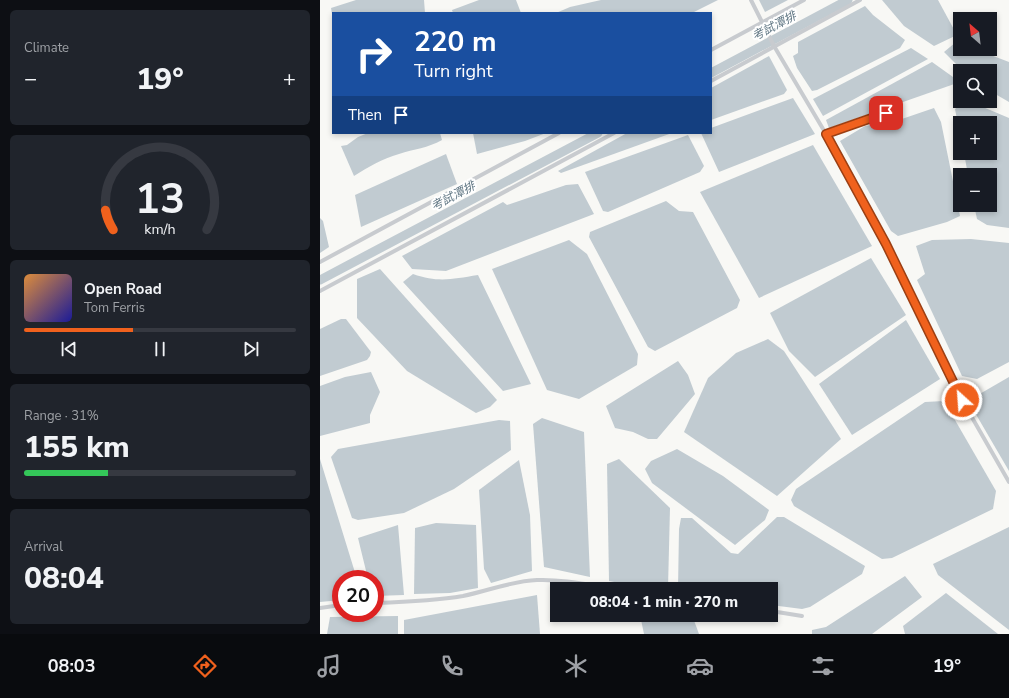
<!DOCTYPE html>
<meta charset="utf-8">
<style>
body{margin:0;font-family:"Nunito Sans","Noto Sans TC",sans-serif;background:#20242c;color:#f1f3f6;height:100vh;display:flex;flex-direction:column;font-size:15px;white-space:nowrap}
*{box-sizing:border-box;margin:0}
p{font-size:13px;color:#9ea1a6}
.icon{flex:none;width:22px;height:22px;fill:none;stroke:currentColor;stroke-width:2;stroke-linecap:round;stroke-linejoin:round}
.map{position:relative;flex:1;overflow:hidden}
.sheet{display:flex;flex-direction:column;gap:10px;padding:10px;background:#0d0f14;width:320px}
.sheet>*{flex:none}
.hud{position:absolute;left:12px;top:12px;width:380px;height:122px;border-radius:0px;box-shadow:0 2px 6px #0003;background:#1a4fa0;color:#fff;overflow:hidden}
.needle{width:26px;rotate:332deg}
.controls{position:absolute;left:633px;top:12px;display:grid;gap:8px}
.controls a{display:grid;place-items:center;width:44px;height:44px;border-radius:0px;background:#171b24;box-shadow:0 2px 6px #0003;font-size:20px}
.speed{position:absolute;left:12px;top:570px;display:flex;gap:8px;font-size:20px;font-weight:700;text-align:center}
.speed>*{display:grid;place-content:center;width:52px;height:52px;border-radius:50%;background:#171b24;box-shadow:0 2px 6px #0003;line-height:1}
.speed .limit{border:6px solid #d22;background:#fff;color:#111}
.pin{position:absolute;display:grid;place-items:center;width:34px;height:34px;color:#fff;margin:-17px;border-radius:8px;box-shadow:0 2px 6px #0006}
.me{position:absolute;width:44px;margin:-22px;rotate:334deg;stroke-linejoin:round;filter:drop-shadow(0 0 3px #0008)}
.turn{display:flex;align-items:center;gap:14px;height:84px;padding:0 16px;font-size:18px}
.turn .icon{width:52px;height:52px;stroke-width:2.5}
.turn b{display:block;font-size:28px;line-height:34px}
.then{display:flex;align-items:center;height:38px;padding:0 16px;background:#0003;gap:8px;font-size:15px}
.big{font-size:30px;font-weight:800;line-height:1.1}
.sheet .card{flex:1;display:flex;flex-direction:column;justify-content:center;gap:6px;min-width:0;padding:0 14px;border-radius:6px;background:#20242c}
.sheet .dial{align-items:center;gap:0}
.dial svg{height:104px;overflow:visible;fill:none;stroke:#363941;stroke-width:7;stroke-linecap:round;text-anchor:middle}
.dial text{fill:#f1f3f6;stroke:none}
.song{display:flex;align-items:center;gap:12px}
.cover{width:48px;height:48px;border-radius:6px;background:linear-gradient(135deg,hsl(30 70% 55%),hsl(240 70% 35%))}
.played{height:4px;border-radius:2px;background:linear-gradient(90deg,#f0611d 40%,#363941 40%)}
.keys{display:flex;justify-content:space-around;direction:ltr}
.heat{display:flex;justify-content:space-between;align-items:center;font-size:22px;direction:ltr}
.charge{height:6px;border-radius:3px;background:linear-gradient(90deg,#34c759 31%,#363941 0)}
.trip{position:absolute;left:230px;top:582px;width:228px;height:40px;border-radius:0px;background:#171b24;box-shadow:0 2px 6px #0003;font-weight:800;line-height:40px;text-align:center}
.tab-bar{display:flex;height:64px;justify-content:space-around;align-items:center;background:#090b0e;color:#9ea1a6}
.tab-bar .icon{width:28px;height:28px}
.tab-bar .selected{color:#f0611d}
.tab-bar b{font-size:18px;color:#f1f3f6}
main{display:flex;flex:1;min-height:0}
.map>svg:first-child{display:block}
.water{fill:#c1cbd1}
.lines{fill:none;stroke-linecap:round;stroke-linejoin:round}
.canal{stroke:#c1cbd1;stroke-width:9}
.lane{stroke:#c8cbcf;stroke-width:4}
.route-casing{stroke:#9c3f13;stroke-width:10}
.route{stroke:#f0611d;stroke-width:7}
.labels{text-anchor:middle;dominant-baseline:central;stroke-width:4;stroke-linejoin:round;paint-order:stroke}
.water-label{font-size:12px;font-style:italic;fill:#617784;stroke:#fff}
</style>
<main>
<section class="sheet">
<div class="card"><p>Climate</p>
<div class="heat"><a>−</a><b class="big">19°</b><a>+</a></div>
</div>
<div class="card dial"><svg viewBox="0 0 100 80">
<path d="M14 69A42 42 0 1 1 86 69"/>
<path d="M14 69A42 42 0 0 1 8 54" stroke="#f0611d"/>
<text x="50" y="56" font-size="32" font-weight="700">13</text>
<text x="50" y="72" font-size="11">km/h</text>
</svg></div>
<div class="card">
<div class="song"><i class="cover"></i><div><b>Open Road</b><p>Tom Ferris</p></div></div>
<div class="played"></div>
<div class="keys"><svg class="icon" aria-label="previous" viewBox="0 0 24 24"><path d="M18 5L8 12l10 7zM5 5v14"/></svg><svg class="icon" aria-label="pause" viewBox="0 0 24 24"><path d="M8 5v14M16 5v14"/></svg><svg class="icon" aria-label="next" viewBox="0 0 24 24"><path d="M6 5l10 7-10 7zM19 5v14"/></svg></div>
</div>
<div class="card"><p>Range · 31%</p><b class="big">155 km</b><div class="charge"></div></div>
<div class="card"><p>Arrival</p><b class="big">08:04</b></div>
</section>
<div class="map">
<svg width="689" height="634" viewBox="0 0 689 634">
<rect width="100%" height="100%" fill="#f8f8f5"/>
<g class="water">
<path d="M36 0H104L105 13H13V20L11 8Z"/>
<path d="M159 0H196L201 13H133L132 10Z"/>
<path d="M281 0H398L372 13H236L250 7Z"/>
<path d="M439 0H468L445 12Z"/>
<path d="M562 0H618L637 35 614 46 584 26Z"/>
<path d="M545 6 553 15 585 40 580 48 497 90 492 91 477 68 473 56 478 53V42Z"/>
<path d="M636 42 640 44V49H655L689 62V102L670 91V71H643L624 52Z"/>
<path d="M591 48 608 59 503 116 493 99Z"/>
<path d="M449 56 467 90 464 94 391 120V88Z"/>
<path d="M612 62 640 82 509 128 506 120Z"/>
<path d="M473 98 495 134 399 172 381 133H391V128Z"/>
<path d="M651 102 689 118V228L667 225 657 219 654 205H670V175H648L644 153H670V123H640V135L635 109 641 104Z"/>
<path d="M614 108 621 122 640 216 627 222 578 236 571 231 520 141 545 126 576 121Z"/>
<path d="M48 133H120L122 140C108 148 94 149 79 154 62 159 48 167 34 176L21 146 27 145 38 137Z"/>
<path d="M153 133H226L205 141 157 154Z"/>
<path d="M307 133H352L241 173 238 171Z"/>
<path d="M368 135 384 166 380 172 288 212 283 211 265 172Z"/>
<path d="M493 145 552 246 439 298 380 192Z"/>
<path d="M126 154 137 184 41 227 35 195Z"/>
<path d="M258 184 274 214 126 271 92 269 82 256 183 202 187 205 246 185Z"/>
<path d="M346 201 359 211 373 212 420 300 417 308 335 351 328 347 269 237 270 232Z"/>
<path d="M0 218 3 221 9 247 0 253Z"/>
<path d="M651 239 689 243V362L657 379 642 376 597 280 605 274 596 246 612 240Z"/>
<path d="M249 240 267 254 318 354 317 365 259 399 227 390 172 269Z"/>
<path d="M551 258 586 315 495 377 469 351 450 313Z"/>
<path d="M60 269 177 400 170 407 156 413 87 371 37 318V279Z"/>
<path d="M93 274C119 283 132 279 158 275L211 384 183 391 83 282Z"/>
<path d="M21 319H26L51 352 50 356 47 360 0 376V329Z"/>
<path d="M586 320 620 379 532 435 499 384Z"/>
<path d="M448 339 464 351 521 439 457 496 364 432 388 378 416 353Z"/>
<path d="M358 361 368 375 375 394 337 439H328L313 432 295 428 286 406Z"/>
<path d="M51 372 60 392 50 415V423L0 436V386L25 377Z"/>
<path d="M689 377V471L654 411 651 399Z"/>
<path d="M624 401 676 491 673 509 572 558 562 559 474 506 471 500 476 489 605 402Z"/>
<path d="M222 418 264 432 270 577 224 567 213 424Z"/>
<path d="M179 420 190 421 191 450 134 489 84 513 38 520 32 518 11 457 18 449Z"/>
<path d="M357 449 403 476 449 510 445 520 415 545 332 483 325 469 331 461Z"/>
<path d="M0 459 37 579H21V600L0 602Z"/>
<path d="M299 459 350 508 348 588 320 587 289 581 287 464Z"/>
<path d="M199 460 210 515 212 571 171 583 164 569 159 490Z"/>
<path d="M457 517H464L545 566 542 574 490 607 482 609 451 605V589H358L359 529 361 518H372L411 553 418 554Z"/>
<path d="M116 523 156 525 158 588 130 593 94 594 95 528Z"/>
<path d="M78 525 84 595 55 596V579H48L38 538Z"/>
<path d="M689 527V630L618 575 613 564Z"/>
<path d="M585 576 602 597 552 634H492V630L506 627Z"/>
<path d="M626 593 678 634H585L583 626Z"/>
<path d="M217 595 220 634H84V620Z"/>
<path d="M320 615H372L379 634H324Z"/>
<path d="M78 616V634H7L10 617Z"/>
</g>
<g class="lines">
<g class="canal">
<path d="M391 73 528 0"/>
<path d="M0 280 278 133"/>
</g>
<g class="lane">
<path d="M431 0 454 46 506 134 566 244 642 400 689 482"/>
<path d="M391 50 484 0"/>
<path d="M391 81 540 0"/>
<path d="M506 134 566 113"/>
<path d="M0 262 239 133"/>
<path d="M0 291 294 133"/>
<path d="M55 603C84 602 114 601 143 596 168 591 191 581 217 580 243 579 269 585 295 589"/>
<path d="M0 608 21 605"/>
<path d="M451 611 482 616"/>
</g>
</g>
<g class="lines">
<g class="route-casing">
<path id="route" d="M566 113 506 134 566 244 642 400"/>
</g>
<use href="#route" class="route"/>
</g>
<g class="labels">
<g class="water-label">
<text transform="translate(454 26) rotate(-28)">考試潭排</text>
<text transform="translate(133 196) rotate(-28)">考試潭排</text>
</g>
</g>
</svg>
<div class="controls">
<a><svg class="needle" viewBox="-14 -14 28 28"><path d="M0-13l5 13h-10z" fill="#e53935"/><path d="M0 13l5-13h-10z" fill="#9ea1a6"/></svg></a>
<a><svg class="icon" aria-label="search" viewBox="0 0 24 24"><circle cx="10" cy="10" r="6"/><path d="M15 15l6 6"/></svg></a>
<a>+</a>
<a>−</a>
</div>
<div class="speed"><div class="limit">20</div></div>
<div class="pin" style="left:566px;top:113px;background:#d93025"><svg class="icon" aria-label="arrive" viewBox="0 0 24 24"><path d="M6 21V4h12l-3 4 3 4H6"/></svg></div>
<svg class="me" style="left:642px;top:400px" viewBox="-20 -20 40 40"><circle r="17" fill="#f0611d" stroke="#fff" stroke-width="3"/><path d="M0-11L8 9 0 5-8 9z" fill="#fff"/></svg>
<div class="trip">08:04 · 1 min · 270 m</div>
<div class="hud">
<div class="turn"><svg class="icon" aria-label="right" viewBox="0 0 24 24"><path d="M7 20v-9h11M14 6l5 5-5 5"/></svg><div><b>220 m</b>Turn right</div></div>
<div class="then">Then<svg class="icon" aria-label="arrive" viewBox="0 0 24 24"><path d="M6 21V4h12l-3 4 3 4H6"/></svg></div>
</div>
</div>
</main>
<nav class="tab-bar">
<b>08:03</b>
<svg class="icon selected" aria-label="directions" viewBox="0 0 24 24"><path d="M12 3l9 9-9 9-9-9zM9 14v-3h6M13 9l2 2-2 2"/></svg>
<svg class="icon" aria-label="music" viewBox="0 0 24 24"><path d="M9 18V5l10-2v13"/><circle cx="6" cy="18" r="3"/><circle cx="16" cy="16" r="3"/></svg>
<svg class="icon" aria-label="phone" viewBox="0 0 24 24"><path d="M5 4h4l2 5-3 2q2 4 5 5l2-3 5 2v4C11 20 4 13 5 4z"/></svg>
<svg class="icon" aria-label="climate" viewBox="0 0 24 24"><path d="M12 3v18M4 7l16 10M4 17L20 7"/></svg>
<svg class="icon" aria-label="car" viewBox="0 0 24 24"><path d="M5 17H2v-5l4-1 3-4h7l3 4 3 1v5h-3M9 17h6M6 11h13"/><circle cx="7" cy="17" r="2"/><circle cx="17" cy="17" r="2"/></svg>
<svg class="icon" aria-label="filters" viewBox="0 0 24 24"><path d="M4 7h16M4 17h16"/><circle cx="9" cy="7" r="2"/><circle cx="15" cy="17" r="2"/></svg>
<b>19°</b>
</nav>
